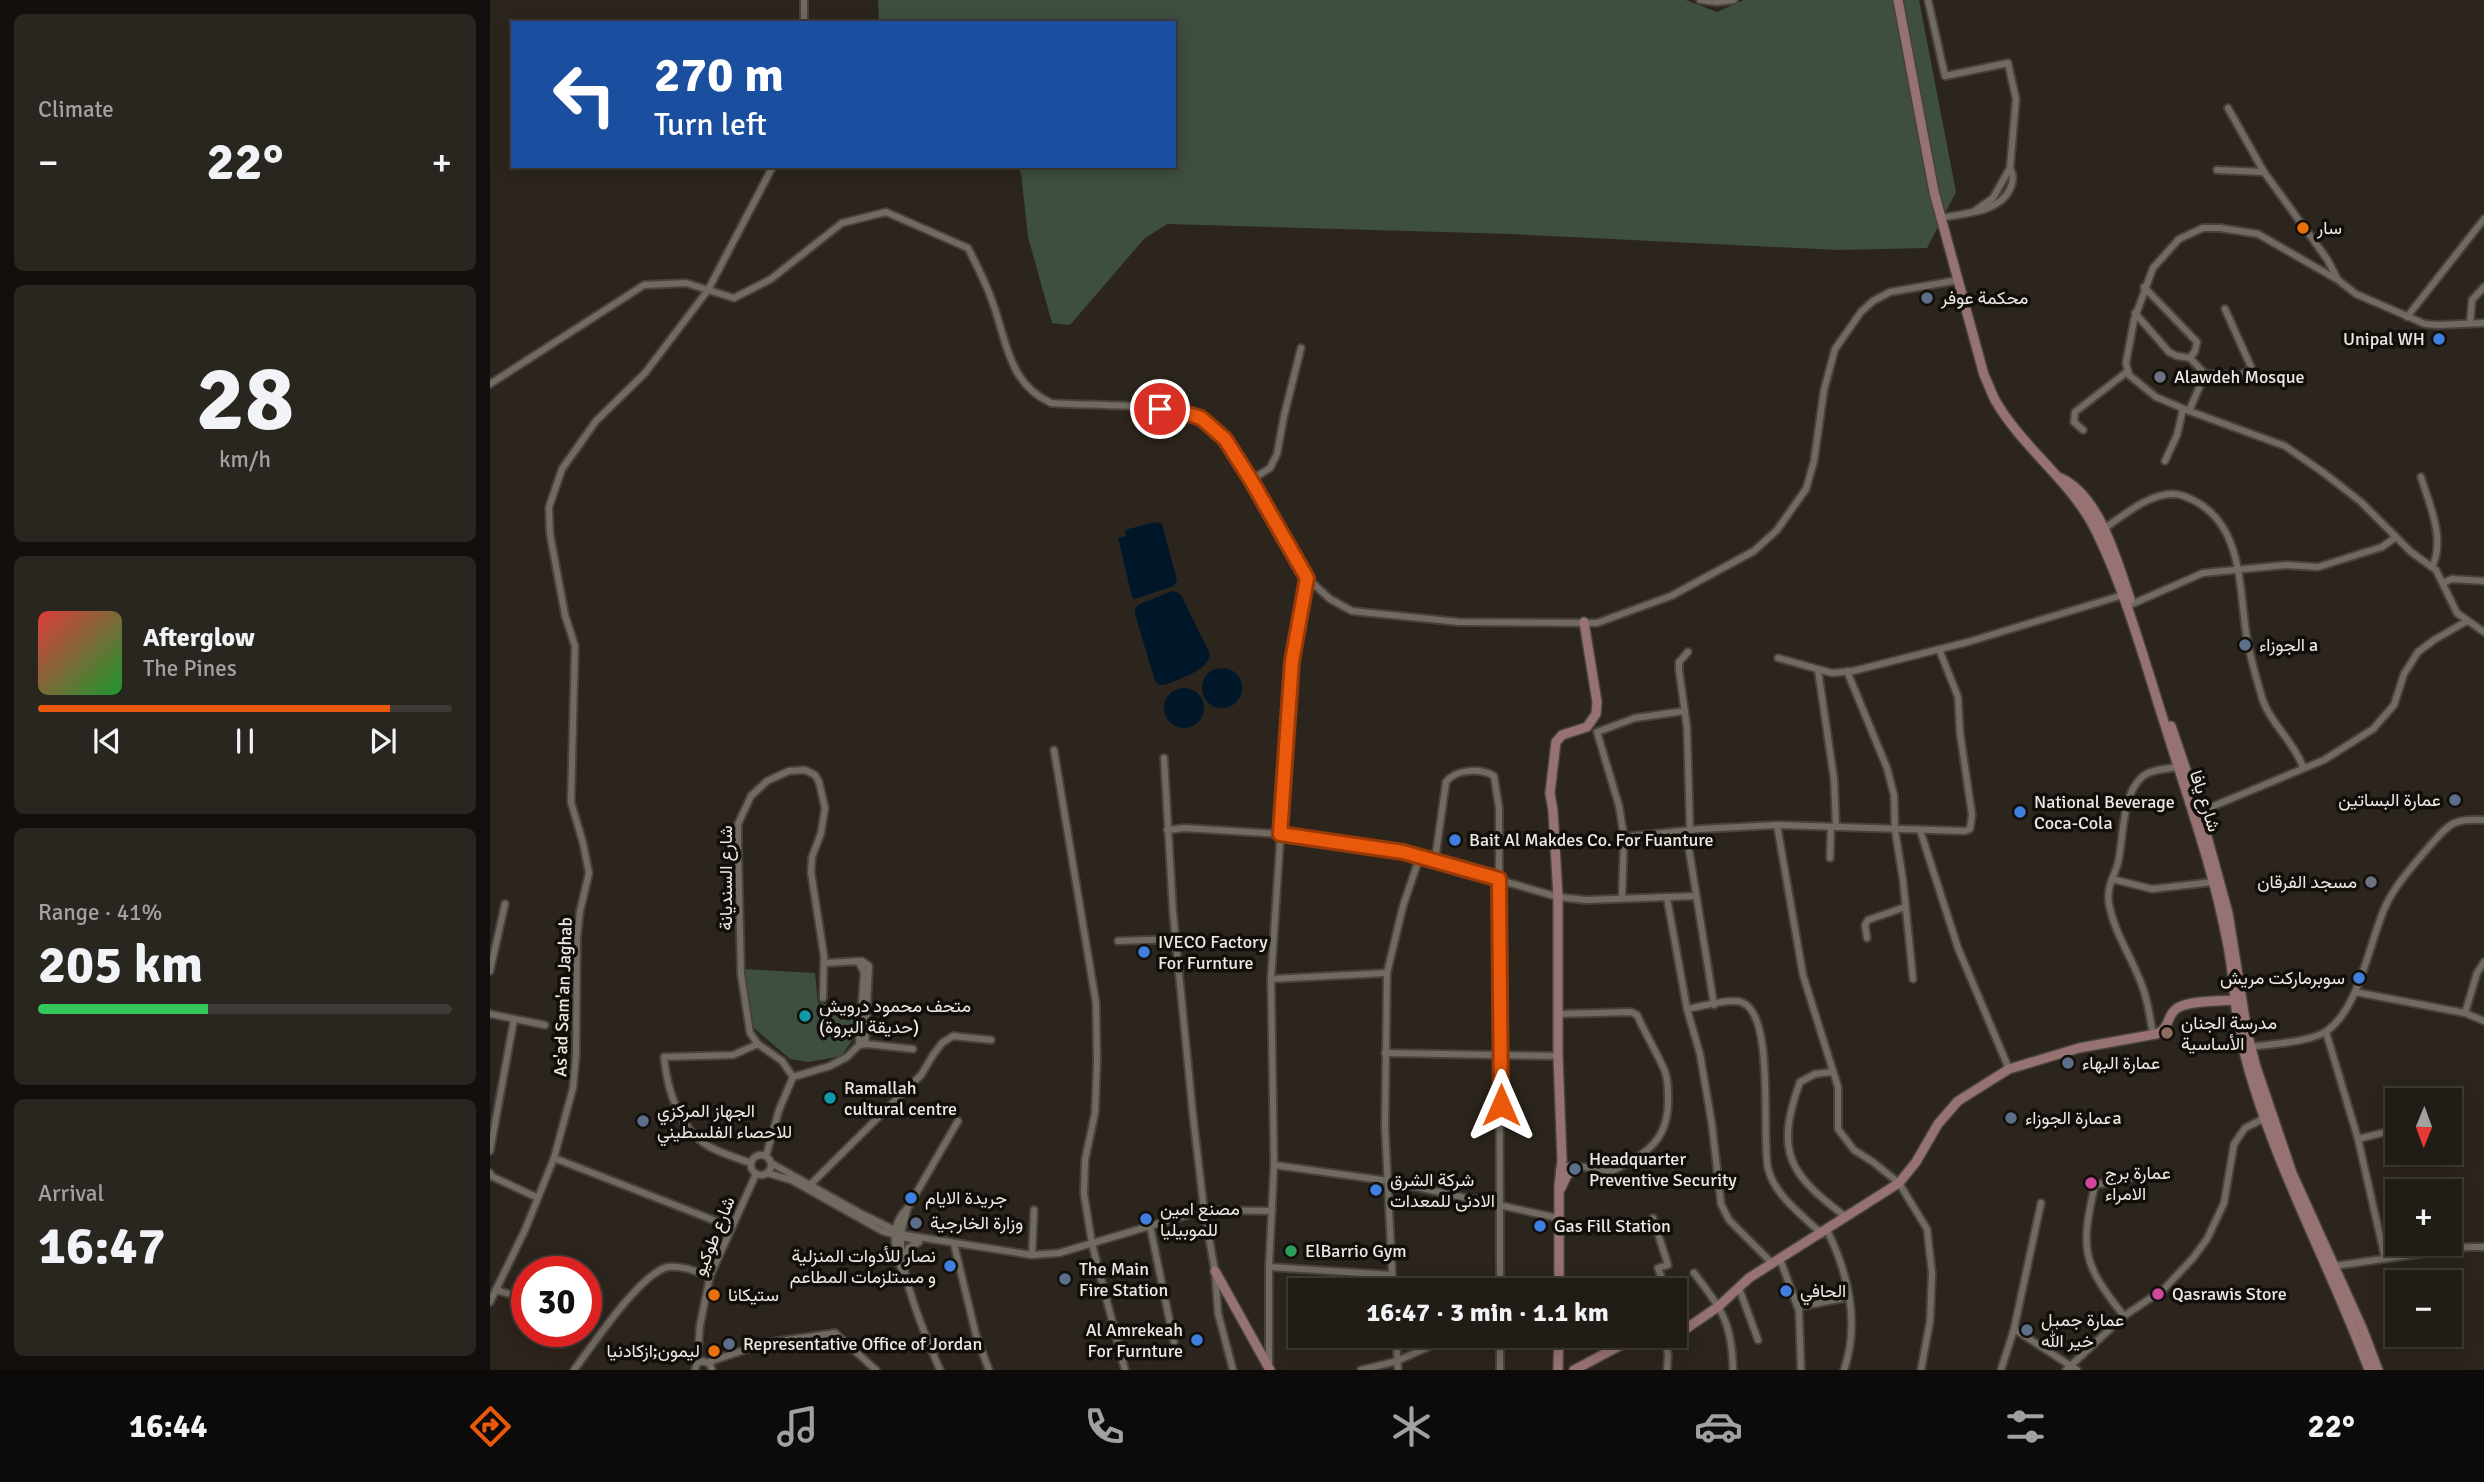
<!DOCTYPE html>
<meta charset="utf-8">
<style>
body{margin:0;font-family:Signika,Vazirmatn,sans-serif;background:#29251f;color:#f1f3f6;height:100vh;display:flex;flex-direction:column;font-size:26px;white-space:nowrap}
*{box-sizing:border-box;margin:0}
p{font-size:23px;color:#a2a1a1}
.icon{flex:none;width:38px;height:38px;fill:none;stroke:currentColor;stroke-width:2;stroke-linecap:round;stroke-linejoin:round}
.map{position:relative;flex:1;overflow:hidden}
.side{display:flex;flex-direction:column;gap:14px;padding:14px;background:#120f0c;width:490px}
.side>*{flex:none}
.guide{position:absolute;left:21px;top:21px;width:665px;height:147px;border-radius:0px;box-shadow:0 4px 18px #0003,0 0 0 2px #3e3a35;background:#1a4fa0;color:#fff;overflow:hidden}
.needle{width:46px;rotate:181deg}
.fabs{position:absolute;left:1895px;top:1088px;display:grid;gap:14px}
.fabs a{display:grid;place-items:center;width:77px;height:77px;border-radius:0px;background:#211c16;box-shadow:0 4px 18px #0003,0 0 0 2px #3e3a35;font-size:35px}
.speed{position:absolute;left:21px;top:1256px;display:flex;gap:14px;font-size:35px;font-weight:700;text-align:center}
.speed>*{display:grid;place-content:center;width:91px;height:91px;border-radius:50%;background:#211c16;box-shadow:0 4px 18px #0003,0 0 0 2px #3e3a35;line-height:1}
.speed .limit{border:10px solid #d22;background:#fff;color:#111}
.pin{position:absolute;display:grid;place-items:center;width:60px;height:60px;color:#fff;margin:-30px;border:4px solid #fff;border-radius:50%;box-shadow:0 2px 7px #0007}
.me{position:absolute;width:77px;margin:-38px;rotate:0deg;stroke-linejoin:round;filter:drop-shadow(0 0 5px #0008)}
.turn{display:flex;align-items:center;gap:24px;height:147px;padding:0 28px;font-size:32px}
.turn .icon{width:91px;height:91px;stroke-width:2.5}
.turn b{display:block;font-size:49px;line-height:60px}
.big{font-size:52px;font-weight:700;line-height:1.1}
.side .widget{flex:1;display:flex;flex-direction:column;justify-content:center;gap:10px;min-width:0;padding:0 24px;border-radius:10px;background:#29251f}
.side .dial{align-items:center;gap:0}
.dial b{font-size:91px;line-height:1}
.song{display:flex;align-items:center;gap:21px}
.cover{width:84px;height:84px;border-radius:10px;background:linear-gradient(135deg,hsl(0 70% 55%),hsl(130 70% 35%))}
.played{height:7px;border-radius:4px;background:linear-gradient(90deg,#ea580c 85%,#3e3a35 85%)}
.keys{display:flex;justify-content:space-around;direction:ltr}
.heat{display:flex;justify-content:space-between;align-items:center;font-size:38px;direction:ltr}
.charge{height:10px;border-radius:5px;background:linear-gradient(90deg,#34c759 41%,#3e3a35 0)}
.trip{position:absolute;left:798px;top:1278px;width:399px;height:70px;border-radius:0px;background:#211c16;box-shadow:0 4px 18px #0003,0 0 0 2px #3e3a35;font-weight:700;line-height:70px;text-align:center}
.tabs{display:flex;height:112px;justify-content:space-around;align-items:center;background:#0d0b09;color:#a2a1a1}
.tabs .icon{width:49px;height:49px}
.tabs .current{color:#ea580c}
.tabs b{font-size:32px;color:#f1f3f6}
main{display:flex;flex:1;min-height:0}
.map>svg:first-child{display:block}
.green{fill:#3e4e40}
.water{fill:#00172a}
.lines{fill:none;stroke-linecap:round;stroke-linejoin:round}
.street-casing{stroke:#48423c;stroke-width:10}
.secondary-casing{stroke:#48423c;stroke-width:12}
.street{stroke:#716a61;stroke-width:6}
.secondary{stroke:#977273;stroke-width:9}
.route-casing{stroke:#983908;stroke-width:18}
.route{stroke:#ea580c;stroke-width:12}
.food-dot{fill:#e8710a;stroke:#120f0b;stroke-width:2.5}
.service-dot{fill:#5c6f8a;stroke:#120f0b;stroke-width:2.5}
.shop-dot{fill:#3f7fe0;stroke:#120f0b;stroke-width:2.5}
.worship-dot{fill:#6b7280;stroke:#120f0b;stroke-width:2.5}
.culture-dot{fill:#0f9aa8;stroke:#120f0b;stroke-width:2.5}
.education-dot{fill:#8d6e63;stroke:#120f0b;stroke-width:2.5}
.hotel-dot{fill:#d1479c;stroke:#120f0b;stroke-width:2.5}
.leisure-dot{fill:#2e9e5b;stroke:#120f0b;stroke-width:2.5}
.labels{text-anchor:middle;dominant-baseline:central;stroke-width:7;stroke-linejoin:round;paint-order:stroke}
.poi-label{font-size:18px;fill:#ede8e3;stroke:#120f0b;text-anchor:start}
.street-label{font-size:18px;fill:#ede8e3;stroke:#120f0b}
</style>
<main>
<section class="side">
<div class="widget"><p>Climate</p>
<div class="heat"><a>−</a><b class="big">22°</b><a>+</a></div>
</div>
<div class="widget dial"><b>28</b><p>km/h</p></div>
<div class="widget">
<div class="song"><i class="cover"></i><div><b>Afterglow</b><p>The Pines</p></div></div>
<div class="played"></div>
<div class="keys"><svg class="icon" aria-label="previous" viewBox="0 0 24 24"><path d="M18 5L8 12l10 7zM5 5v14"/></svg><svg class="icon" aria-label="pause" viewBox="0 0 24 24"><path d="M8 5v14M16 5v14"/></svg><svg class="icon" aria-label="next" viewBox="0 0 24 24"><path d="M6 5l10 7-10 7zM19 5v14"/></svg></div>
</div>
<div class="widget"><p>Range · 41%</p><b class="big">205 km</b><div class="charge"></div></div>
<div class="widget"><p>Arrival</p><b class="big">16:47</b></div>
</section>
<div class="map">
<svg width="1994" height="1370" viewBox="0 0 1994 1370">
<rect width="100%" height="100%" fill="#2c251d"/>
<g class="green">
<path d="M388 0H1196L1227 12 1254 0H1429L1466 192 1437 248 1348 250 1021 234 677 224 654 239 580 325 562 323 538 237 531 173 526 166H684V23H389Z"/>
<path d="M254 969 325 973 328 1003 363 1008 374 1024 351 1056 319 1062 300 1059 264 1028Z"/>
</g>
<g class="water">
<path d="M665 522 672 524 687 580 684 586 645 599 642 597 628 538 636 536 635 530Z"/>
<path d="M682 591 687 592 691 595 720 654C717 672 690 678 675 685H669L665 681 645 614V608L650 604Z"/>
<circle cx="732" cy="688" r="20"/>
<circle cx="694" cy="708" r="20"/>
</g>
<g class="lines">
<g class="street-casing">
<g id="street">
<path d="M314 0V23"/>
<path d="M1210 0 1227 2 1244 0"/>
<path d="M1438 0 1455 76 1518 63 1526 99 1520 168 1503 198 1486 210"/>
<path d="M1738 108 1774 172 1837 259 1847 278"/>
<path d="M1727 170 1774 172"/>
<path d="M1451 218C1474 213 1509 213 1520 189 1524 181 1524 175 1520 168"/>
<path d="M1654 287 1707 342 1705 351 1700 358"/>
<path d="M1645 313 1679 352 1687 356 1700 358 1715 374"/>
<path d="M1917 317 1994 219"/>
<path d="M1980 323 1982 300 1994 287"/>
<path d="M1994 323 1948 325 1935 324 1866 294 1848 280 1768 234 1730 228H1713L1689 239 1663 268 1644 320 1636 363 1639 375 1666 397 1699 411 1795 446 1834 473 1871 502 1921 552 1946 570 1967 613 1994 632"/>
<path d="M0 384 154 285 196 283 244 298 281 279 352 223 396 212 478 248C486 264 495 281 501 298 517 339 517 383 561 403 596 406 684 403 711 418 751 440 791 537 817 578L840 599 862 611 969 622 1107 623 1181 596 1264 551 1287 530 1316 489 1324 461 1334 390 1345 349 1371 312 1383 301 1400 292 1469 280"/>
<path d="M1699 411 1715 374 1751 375 1762 369 1735 309"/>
<path d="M1593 430 1584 422 1585 412 1638 371"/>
<path d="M1675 461 1687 435 1693 409"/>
<path d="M1931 477C1939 504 1956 539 1942 567"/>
<path d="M761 480 780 468 787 454 794 416 811 348"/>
<path d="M1612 530C1632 517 1657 494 1683 494 1690 494 1697 497 1703 500 1752 524 1749 585 1756 632 1759 653 1765 674 1771 694 1778 722 1804 741 1813 767"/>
<path d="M1953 583 1962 579 1994 581"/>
<path d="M1642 604 1713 573 1796 565 1828 567 1892 547 1906 537"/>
<path d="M1198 652 1189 662V670L1197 728 1200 830"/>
<path d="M1288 658 1342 673 1363 671 1478 642 1633 595"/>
<path d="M1328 670 1344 779 1346 827"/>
<path d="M1357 671 1397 768 1404 795 1405 830 1413 880 1423 979"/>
<path d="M564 750 606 1003 607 1062 605 1113 595 1160 594 1194 602 1244 635 1370"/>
<path d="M674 758 683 912 703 1116 714 1210 725 1271 728 1313 743 1370"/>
<path d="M1707 813 1834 760 1883 729 1904 705 1914 674 1928 652 1944 640 1977 621"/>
<path d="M1287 825 1313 975 1348 1087V1129L1364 1150 1383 1162 1409 1183 1437 1229 1442 1273 1440 1321 1431 1370"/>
<path d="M677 830 695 828 790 834 913 852 1068 897 1096 900 1206 896"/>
<path d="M1430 830 1468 948 1519 1069"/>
<path d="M1196 831 1224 1005"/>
<path d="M1134 837 1129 806 1107 732 1145 718 1195 711"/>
<path d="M1340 858 1341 827"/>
<path d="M945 860 956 782C966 769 990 768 1004 776L1009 808 1010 1290"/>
<path d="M1622 879 1662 889 1723 882"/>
<path d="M1132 898 1134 837 1210 829 1287 825 1475 831 1480 829 1482 815 1470 733 1468 697 1449 649"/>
<path d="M1177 898 1197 1009 1210 1054 1222 1125 1231 1204 1239 1220 1282 1263"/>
<path d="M1377 938 1375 925 1378 920 1415 907"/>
<path d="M628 941 686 939"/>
<path d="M368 961 374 972 369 1045"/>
<path d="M334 963 372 961 379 966 375 1044"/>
<path d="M0 971 15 904"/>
<path d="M781 979 897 973"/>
<path d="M1865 992 1975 1013 1994 1021"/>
<path d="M1197 1009C1210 1007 1239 998 1251 1002 1286 1013 1271 1137 1278 1168 1284 1195 1312 1215 1332 1234"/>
<path d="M1975 1013 1987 973 1994 962"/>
<path d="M0 1014 55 1025"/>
<path d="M1068 1014 1141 1012 1147 1015C1155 1033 1166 1051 1174 1069 1178 1078 1178 1087 1178 1096 1180 1141 1156 1154 1120 1172L1107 1168 1119 1163 1132 1164"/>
<path d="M1836 1032 1868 1139 1895 1258"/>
<path d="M1663 1035C1660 1016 1657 996 1649 978 1639 953 1624 931 1619 904 1616 888 1624 877 1628 863 1634 837 1631 796 1652 777 1660 769 1678 769 1688 767"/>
<path d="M1761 1047C1781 1044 1823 1042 1838 1030 1871 1005 1879 941 1896 905 1906 884 1922 867 1937 849 1958 826 1960 818 1994 820"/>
<path d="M895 1053 1068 1056"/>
<path d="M1342 1072 1325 1074 1310 1082C1284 1153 1300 1175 1356 1217"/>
<path d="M303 1077 292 1061 268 1044 260 1033 251 974 248 848V824L261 796 277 781 299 771 315 770 325 775 329 782 335 808 331 833 322 857 321 872 334 956 333 998"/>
<path d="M1868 1139 1908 1129"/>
<path d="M0 1151 24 1019"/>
<circle cx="271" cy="1165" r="10"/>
<path d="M276 1156 289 1110 303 1077 340 1066 357 1057 369 1045 377 1044 423 1049"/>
<path d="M64 1158 241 1227"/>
<path d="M261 1163C247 1158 233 1154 220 1147 189 1130 177 1089 174 1057L243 1055 268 1044"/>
<path d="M281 1163 372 1214 415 1235 542 1255 569 1253 714 1210 782 1211"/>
<path d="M784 1165 899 1181 1068 1218"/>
<path d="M1069 1170 1077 1166 1107 1168"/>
<path d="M0 1173 1 1176 46 1197"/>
<path d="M277 1173 301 1180 392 1231 424 1240"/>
<path d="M321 1184 431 1075 443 1055 452 1043 463 1036 501 1040"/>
<path d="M417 1209C416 1219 411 1227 411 1237 409 1274 435 1335 450 1370"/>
<path d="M1163 1218 1178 1265 1168 1268 1176 1290"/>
<path d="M660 1226 684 1342"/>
<path d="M1337 1230C1358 1273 1370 1323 1354 1370"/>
<path d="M464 1244 486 1335 499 1370"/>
<path d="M542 1255 544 1210"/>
<path d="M414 1259 418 1248 429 1242"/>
<path d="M1290 1259 1309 1311 1311 1370"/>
<path d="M1844 1266 1977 1247H1994"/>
<path d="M779 1267 902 1275"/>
<path d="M1204 1273C1232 1310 1242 1322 1243 1370"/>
<path d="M418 1282C406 1262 396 1228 417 1209L468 1121"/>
<path d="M1249 1288 1268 1340"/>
<path d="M6 1290 37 1299"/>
<path d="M903 1290 895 1127 897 973 913 906 930 856"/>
<path d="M0 1302 35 1230 64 1158 83 1088 86 1056 87 938 90 911 99 873 93 843 81 802 85 646 75 615 60 534 59 507 72 469 106 421 155 373 218 290 283 166"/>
<path d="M1308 1307 1359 1297"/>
<path d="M1185 1314 1191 1332"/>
<path d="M1634 1316C1592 1263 1590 1250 1605 1185L1644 1177"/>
<path d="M1524 1329 1587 1370"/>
<path d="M906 1335 908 1370"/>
<path d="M1010 1335V1370"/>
<path d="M1047 1335 1069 1348"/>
<path d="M1174 1336 1178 1354 1177 1370"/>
<path d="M219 1362 275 1343 345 1333 386 1370"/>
<path d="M207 1363 210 1325 220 1276 266 1174"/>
<path d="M779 1366V1267L784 1165 781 979 802 661 817 578"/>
<path d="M84 1370C102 1346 150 1273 178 1267 191 1265 207 1272 220 1276"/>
<path d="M205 1370 207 1363 213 1361 220 1364 222 1370"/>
<path d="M871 1370 907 1361 965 1335"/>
<path d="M1511 1370 1524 1329 1551 1203"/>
<path d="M1576 1370 1634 1316 1674 1289 1703 1258 1717 1239 1734 1203 1744 1144 1755 1128 1777 1117"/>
</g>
</g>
<g class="secondary-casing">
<g id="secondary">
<path d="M1408 0 1444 192 1494 375C1498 383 1501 392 1505 400 1533 449 1583 482 1607 533 1636 593 1654 659 1674 722 1697 796 1724 870 1738 946 1745 980 1744 1014 1753 1048 1781 1160 1839 1262 1879 1370"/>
<path d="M1571 478C1610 496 1627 561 1640 599"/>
<path d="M1681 726 1710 811 1738 913 1757 1032 1766 1067 1802 1173 1873 1330 1888 1370"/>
<path d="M1071 1188 1077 1175 1087 1168"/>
<path d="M725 1271 780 1370"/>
<path d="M1069 1290V1185L1072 1161 1068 1056V897L1063 811 1060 793 1066 742 1072 735 1097 727 1106 714 1107 702 1094 622"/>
<path d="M1170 1335 1184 1337 1229 1306 1259 1278 1409 1183 1426 1162 1448 1124 1468 1101 1519 1069 1589 1048 1666 1034C1680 1029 1676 1017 1686 1009 1697 1000 1732 1001 1747 1000"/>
<path d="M1068 1370 1069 1335"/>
<path d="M1084 1370 1150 1335"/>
</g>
</g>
<use href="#street" class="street"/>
<use href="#secondary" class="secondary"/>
</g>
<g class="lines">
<g class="route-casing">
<path id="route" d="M670 409 692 412 711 418 735 439 761 480 817 578 802 661 790 834 913 852 1009 879 1011 1105"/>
</g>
<use href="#route" class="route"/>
</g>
<g class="food-dot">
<circle cx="1813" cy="228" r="7"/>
<circle cx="224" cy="1295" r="7"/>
<circle cx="224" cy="1351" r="7"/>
</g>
<g class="service-dot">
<circle cx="1437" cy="298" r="7"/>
<circle cx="1755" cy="645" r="7"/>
<circle cx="1965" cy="800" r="7"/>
<circle cx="1578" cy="1063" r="7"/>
<circle cx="1521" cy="1118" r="7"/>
<circle cx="153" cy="1121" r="7"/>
<circle cx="1085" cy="1169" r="7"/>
<circle cx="426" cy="1223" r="7"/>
<circle cx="575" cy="1279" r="7"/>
<circle cx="1537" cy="1330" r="7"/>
<circle cx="239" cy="1344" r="7"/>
</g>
<g class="shop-dot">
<circle cx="1949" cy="339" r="7"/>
<circle cx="1530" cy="812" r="7"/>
<circle cx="965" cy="840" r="7"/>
<circle cx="654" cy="952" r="7"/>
<circle cx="1869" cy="978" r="7"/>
<circle cx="886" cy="1190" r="7"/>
<circle cx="421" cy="1198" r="7"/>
<circle cx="656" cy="1219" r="7"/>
<circle cx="1050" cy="1226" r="7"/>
<circle cx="460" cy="1266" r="7"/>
<circle cx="1296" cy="1291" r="7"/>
<circle cx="707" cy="1340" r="7"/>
</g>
<g class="worship-dot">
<circle cx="1670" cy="377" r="7"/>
<circle cx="1881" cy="882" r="7"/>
</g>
<g class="culture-dot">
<circle cx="315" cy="1016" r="7"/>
<circle cx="340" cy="1098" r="7"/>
</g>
<circle class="education-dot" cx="1677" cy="1033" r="7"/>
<g class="hotel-dot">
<circle cx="1601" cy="1183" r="7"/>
<circle cx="1668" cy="1294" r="7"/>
</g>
<circle class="leisure-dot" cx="801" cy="1251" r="7"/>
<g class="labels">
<g class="poi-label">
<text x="1827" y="228">سار</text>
<text x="1451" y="298">محكمة عوفر</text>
<text x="1935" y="339" text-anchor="end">Unipal WH</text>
<text x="1684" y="377">Alawdeh Mosque</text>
<text x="1769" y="645">الجوزاء a</text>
<text x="1951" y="800" text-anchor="end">عمارة البساتين</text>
<text x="1544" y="802">National Beverage<tspan x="1544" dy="21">Coca-Cola</tspan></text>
<text x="979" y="840">Bait Al Makdes Co. For Fuanture</text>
<text x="1867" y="882" text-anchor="end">مسجد الفرقان</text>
<text x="668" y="942">IVECO Factory<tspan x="668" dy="21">For Furnture</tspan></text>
<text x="1855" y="978" text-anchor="end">سوبرماركت مريش</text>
<text x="329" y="1006">متحف محمود درويش<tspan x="329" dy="21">(حديقة البروة)</tspan></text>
<text x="1691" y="1023">مدرسة الجنان<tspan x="1691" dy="21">الأساسية</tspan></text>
<text x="1592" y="1063">عمارة البهاء</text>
<text x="354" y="1088">Ramallah<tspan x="354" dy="21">cultural centre</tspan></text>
<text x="167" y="1111">الجهاز المركزي<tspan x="167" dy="21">للاحصاء الفلسطيني</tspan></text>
<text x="1535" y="1118">عمارة الجوزاءa</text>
<text x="1099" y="1159">Headquarter<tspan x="1099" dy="21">Preventive Security</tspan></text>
<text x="1615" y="1173">عمارة برج<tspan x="1615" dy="21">الامراء</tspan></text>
<text x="900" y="1180">شركة الشرق<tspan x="900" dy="21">الادنى للمعدات</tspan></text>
<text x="435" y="1198">جريدة الايام</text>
<text x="670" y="1209">مصنع امين<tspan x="670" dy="21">للموبيليا</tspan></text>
<text x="440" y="1223">وزارة الخارجية</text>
<text x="1064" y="1226">Gas Fill Station</text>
<text x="815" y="1251">ElBarrio Gym</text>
<text x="446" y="1256" text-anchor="end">نصار للأدوات المنزلية<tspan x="446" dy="21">و مستلزمات المطاعم</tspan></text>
<text x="589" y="1269">The Main<tspan x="589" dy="21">Fire Station</tspan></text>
<text x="1310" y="1291">الحافي</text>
<text x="1682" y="1294">Qasrawis Store</text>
<text x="238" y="1295">ستيكانا</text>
<text x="1551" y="1320">عمارة جميل<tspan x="1551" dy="21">خير الله</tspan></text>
<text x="693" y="1330" text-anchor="end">Al Amrekeah<tspan x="693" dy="21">For Furnture</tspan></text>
<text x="253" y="1344">Representative Office of Jordan</text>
<text x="210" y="1351" text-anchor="end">ليمون;ازكادنيا</text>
</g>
<g class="street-label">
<text transform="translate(1715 801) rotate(72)">شارع يافا</text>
<text transform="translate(236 878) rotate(-90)">شارع السنديانة</text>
<text transform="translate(73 997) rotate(-88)">As'ad Sam'an Jaghab</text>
<text transform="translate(224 1236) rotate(-68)">شارع طوكيو</text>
</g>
</g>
</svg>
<div class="fabs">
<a><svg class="needle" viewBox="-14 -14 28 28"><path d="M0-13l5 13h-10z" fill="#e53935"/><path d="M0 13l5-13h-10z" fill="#a2a1a1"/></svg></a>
<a>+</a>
<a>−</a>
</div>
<div class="speed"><div class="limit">30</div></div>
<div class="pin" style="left:670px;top:409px;background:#d93025"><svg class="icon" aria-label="arrive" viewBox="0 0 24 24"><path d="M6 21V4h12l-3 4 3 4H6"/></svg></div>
<svg class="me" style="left:1011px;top:1105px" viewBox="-20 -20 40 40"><path d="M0-17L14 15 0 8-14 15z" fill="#ea580c" stroke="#fff" stroke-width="4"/></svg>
<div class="trip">16:47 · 3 min · 1.1 km</div>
<div class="guide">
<div class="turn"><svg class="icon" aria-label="left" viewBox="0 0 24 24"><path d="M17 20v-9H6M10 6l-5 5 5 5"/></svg><div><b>270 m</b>Turn left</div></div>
</div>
</div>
</main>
<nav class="tabs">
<b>16:44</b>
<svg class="icon current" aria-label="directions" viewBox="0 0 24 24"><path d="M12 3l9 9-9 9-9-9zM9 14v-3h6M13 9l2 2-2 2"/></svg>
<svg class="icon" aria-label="music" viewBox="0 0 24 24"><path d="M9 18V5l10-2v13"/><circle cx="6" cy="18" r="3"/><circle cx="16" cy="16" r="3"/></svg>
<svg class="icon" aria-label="phone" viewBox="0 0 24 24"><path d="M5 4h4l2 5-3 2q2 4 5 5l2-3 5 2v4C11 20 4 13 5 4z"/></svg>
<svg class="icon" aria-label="climate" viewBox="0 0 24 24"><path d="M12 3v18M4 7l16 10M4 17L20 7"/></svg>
<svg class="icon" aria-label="car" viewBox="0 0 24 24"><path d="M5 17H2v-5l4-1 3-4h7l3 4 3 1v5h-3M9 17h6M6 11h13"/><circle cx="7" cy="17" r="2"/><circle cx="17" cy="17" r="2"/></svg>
<svg class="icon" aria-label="filters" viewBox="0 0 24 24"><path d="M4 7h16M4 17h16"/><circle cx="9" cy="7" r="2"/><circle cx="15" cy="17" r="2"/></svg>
<b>22°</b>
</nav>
